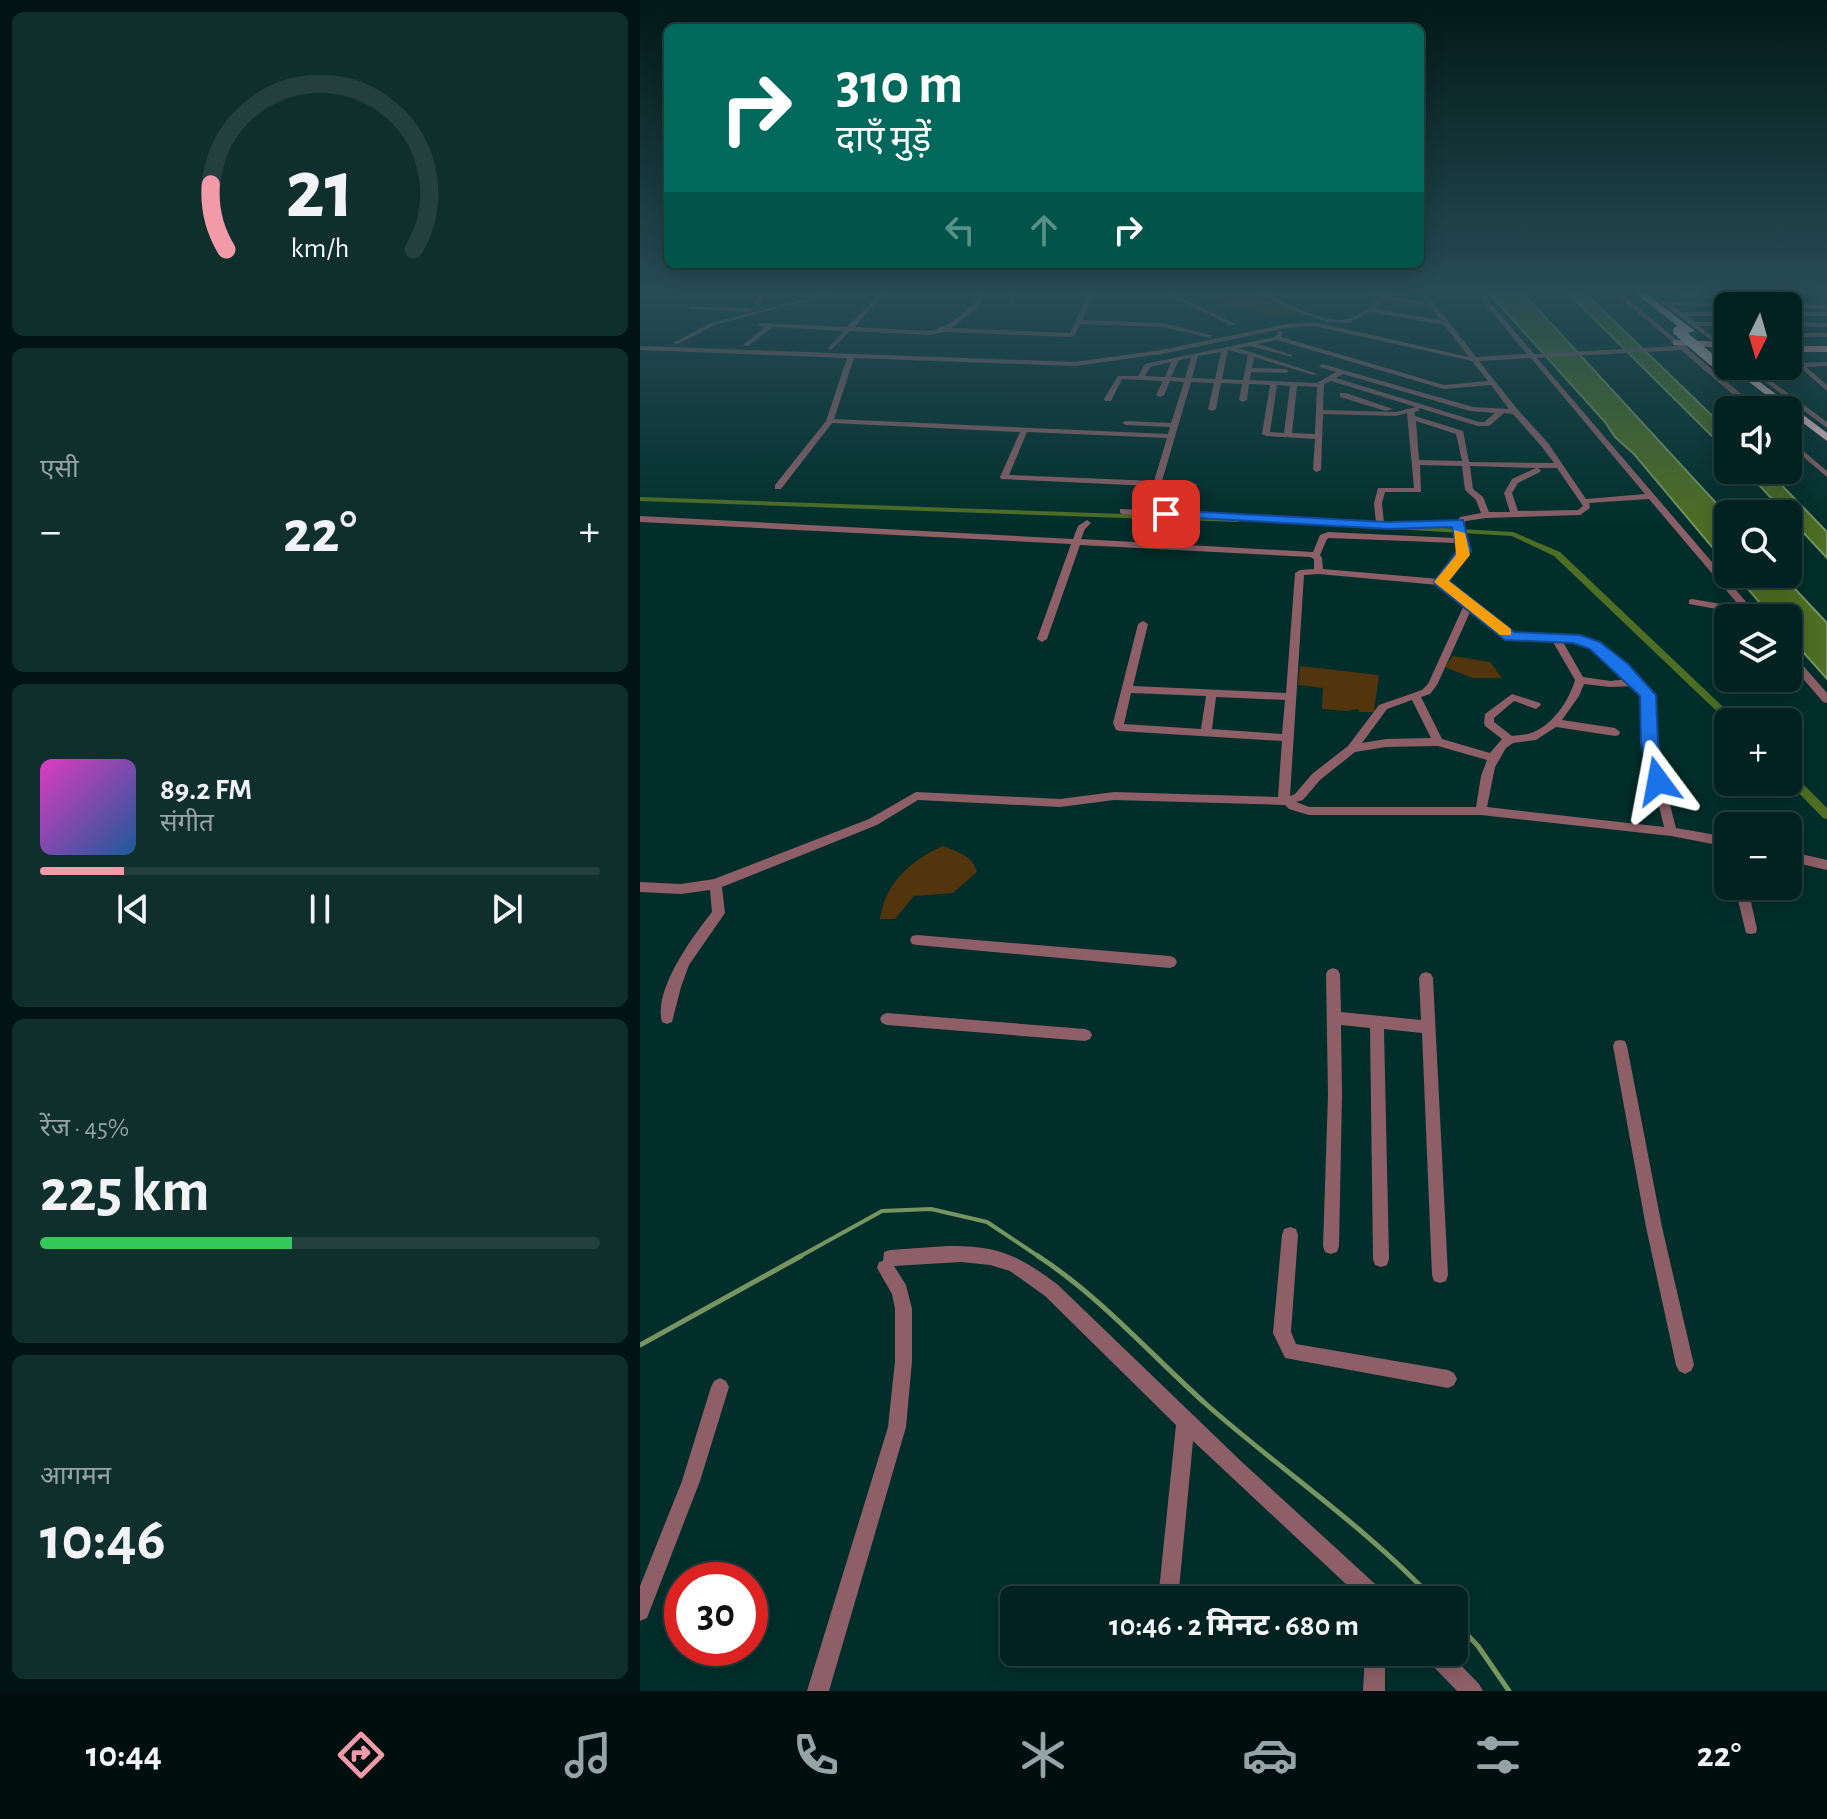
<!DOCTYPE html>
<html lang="hi">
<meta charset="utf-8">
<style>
body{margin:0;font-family:"Alegreya Sans","Noto Sans Devanagari",sans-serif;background:#0f2f2d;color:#f1f3f6;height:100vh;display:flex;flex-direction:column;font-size:30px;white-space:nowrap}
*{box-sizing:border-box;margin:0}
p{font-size:26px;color:#96a4a5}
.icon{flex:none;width:44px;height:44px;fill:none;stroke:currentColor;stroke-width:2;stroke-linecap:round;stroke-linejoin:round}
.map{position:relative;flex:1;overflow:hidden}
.drawer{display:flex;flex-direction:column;gap:12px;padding:12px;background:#011312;width:640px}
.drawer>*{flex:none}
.top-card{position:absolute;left:24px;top:24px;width:760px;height:244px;border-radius:12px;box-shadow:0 4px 20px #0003,0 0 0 2px #233f3e;background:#00695c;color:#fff;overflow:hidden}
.needle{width:52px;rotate:185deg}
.fabs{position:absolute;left:1074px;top:292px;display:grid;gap:16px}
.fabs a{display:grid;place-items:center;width:88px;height:88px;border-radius:12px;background:#012220;box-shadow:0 4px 20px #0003,0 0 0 2px #233f3e;font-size:40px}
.speed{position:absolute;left:24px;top:1562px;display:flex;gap:16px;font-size:40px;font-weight:700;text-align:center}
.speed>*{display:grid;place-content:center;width:104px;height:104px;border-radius:50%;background:#012220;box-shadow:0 4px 20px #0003,0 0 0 2px #233f3e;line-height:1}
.speed .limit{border:12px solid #d22;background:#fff;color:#111}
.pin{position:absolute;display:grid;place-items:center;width:68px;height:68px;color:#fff;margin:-34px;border-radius:16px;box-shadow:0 4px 12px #0006}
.me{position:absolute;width:88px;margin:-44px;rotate:347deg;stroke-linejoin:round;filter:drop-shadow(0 0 6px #0008)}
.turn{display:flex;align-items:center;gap:28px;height:168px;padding:0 40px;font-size:36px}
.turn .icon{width:104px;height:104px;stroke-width:2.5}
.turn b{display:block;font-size:56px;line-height:68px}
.lanes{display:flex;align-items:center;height:76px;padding:0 40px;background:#0003;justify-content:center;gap:40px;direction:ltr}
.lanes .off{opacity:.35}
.big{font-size:60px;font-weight:700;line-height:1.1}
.drawer .widget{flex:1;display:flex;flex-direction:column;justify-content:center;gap:12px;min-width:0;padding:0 28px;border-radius:12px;background:#0f2f2d}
.drawer .dial{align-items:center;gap:0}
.dial svg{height:208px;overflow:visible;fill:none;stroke:#233f3e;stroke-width:7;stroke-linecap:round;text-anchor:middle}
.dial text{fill:#f1f3f6;stroke:none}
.song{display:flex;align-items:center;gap:24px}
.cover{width:96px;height:96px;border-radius:12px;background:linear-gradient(135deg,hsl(310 70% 55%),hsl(210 70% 35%))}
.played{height:8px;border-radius:4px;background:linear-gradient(90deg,#f39aa9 15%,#233f3e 15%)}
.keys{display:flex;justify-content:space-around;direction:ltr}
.heat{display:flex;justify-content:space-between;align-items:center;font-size:44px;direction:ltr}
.charge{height:12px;border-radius:6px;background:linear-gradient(90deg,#34c759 45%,#233f3e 0)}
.trip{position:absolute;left:360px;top:1586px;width:468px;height:80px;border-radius:12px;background:#012220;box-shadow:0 4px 20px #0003,0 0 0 2px #233f3e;font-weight:700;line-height:80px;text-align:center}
.tabs{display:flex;height:128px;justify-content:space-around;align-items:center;background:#000e0d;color:#96a4a5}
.tabs .icon{width:56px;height:56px}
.tabs .on{color:#f39aa9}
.tabs b{font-size:36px;color:#f1f3f6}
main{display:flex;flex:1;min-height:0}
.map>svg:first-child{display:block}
.green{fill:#52340d}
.water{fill:#4e6e23;stroke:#769560;stroke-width:2}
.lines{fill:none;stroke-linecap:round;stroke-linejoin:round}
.stream-far1{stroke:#769560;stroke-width:4}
.stream{stroke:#769560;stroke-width:5}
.canal{fill:#4e6e23;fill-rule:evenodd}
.minor{fill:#8e5f67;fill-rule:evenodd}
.major{fill:#f696a6;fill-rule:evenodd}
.highway{fill:#f4c5cb;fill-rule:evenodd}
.highway-bridge{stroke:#f4c5cb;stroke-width:10}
.route{fill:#1a73e8;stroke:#114b97;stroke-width:2}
.slow{fill:#f59e0b}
</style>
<main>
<section class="drawer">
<div class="widget dial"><svg viewBox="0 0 100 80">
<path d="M14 69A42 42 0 1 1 86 69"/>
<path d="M14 69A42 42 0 0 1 8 44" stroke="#f39aa9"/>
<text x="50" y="56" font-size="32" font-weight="700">21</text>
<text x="50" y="72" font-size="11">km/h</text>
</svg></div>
<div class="widget"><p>एसी</p>
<div class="heat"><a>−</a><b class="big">22°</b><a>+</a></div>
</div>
<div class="widget">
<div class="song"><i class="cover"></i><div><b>89.2 FM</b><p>संगीत</p></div></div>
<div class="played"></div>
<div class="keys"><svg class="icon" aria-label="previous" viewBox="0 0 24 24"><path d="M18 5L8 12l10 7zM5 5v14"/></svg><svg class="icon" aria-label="pause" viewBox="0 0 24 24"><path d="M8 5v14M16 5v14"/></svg><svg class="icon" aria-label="next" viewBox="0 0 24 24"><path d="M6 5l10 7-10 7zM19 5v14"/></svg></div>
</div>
<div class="widget"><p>रेंज · 45%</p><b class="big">225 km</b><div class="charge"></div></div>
<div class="widget"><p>आगमन</p><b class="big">10:46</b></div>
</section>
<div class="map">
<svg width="1187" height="1691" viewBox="0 0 1187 1691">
<rect width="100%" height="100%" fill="#012e2b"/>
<g class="green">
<path d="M581 293H611L665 314 629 317 572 296Z"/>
<path d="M813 656 850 662 862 678H832L805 667Z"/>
<path d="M660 666 739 675 734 712H719L718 709 707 711 682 709 683 688 658 685Z"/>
<path d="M303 846C318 852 333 856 337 872L313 893 274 896 255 919H240C245 883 271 860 303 846Z"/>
</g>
<g class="water">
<path d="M849 293H883L1088 516V566L994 454 975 437 965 422Z"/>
<path d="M928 293H945L1088 431V452Z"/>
<path d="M1105 470H1127L1187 532V558Z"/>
<path d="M1095 574H1141L1187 623V679L1148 635V618H1133Z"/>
</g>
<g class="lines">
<path class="stream-far1" d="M157 1258 242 1211 291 1209 347 1222 401 1258"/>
<g class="stream">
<path d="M398 1256C462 1298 511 1355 567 1405 642 1471 726 1527 794 1600"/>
<path d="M0 1345 161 1256"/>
<path d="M814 1621 838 1646 869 1691"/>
</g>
<g class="canal">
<path d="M0 497 597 518 601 520 597 522 0 501Z"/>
<path d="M751 525 873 532 920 552 1099 722H1088L914 556 872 536 754 529 750 527Z"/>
<path d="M1148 772 1152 773 1187 808V819L1183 818 1148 782Z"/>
</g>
<g class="minor">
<path d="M118 293H124L120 303 117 305 114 303Z"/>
<path d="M188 293H196L75 325 38 344 33 343 71 323Z"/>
<path d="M240 293H246L214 327 290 331C312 326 329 310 342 293H348L334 311 311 328 430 333 447 296 438 293H448L454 295 442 320 523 323 573 336 570 338 523 327 440 324 435 335 432 337 304 332 290 335 210 331 191 350 188 348 204 331 133 327 108 346 103 345 125 327 119 326 118 325 121 323 207 327Z"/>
<path d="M373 293H379L373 300H369Z"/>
<path d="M525 293H532L596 324 591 325Z"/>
<path d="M615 293H622C644 301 685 325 708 319 720 316 731 306 740 298L721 294 720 293 744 295 752 293 750 296 787 302 780 293H786L836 357 887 354 836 293H842L894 354 1037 346 975 293H981L1044 346 1047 347 1048 349 1118 408 1119 410H1111L1041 350 897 358 1120 618H1110L1101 607 1087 611 1049 604V600L1052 599 1087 605 1097 603 1009 499 949 503 950 508 940 515 846 518 826 521 821 525 827 555 806 582C819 591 864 631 875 633 893 638 913 634 931 636 963 640 991 666 1011 690L1014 743 1036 828 1088 837V847L1031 836 841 815H669L649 809 645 805 474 800 420 807 278 800 237 825 82 887 85 913 49 965 41 987 32 1022 27 1024 22 1022C13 990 53 936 72 912L70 890 41 894 0 892V882L41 884 74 879 229 819 276 792 420 799 474 792 638 797 642 741 480 731 476 730 473 723 498 624 503 621 508 624 493 686 646 693 655 573 660 570 674 569V559L670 557 440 545 407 639 402 642 397 639 431 544 0 522V516L433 539 438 526 447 520 451 523 445 529 441 539 673 552 680 535 688 532 815 538 813 526 748 529 483 514 480 513V509L507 510 512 486 361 479 360 477 380 432 192 423 141 489H135V485L186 421 207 358 0 350V346L435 362 522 350 647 324 674 322 829 357 804 325 730 312 708 323 688 322 661 313ZM746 299 790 306 801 320 734 309ZM674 326 832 361 848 381 804 385 641 337 643 333 640 331 635 337 505 364 498 376H478L464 399 465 401H471L482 379 523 381 516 395 520 397 524 395 530 381 544 382 531 423 486 421 482 423 486 425 530 427 528 434 194 419 214 358 435 366 522 354 647 328ZM637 340 804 389 851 385 869 409 833 407 682 364 679 366 680 367 696 372 677 383 610 380 611 372 646 373 649 371 646 369 612 368 614 357 673 375 678 374 598 348 610 346 652 357V355L618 344ZM588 350 608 355 603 380 582 379ZM581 352 575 379 552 378 558 356ZM551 358 545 378 531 377 539 360ZM891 358 1005 494 946 499 908 443 878 410 839 361ZM531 362 525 377 505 376 510 367ZM703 374 830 411 855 413 844 422H839L696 378ZM691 381 776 407 756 412 683 410 684 384ZM551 382 574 383 568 409 572 411 576 409 581 383 602 384 599 400 603 402 607 400 609 384 630 385 622 434 626 436 675 439 673 470 677 472 681 470 683 414 756 416 767 413 774 488H738L734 503 736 523 516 510 520 486 553 487 557 485 553 483 522 481ZM637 385 650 386 644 433 630 432ZM657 386 677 387 675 434 652 433ZM779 408 838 426H849L864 413 873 414 902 447 914 463 829 462 823 431 775 416 774 412 779 411ZM776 421 816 434 822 461 779 460ZM387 432 527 438 514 481 369 475ZM780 465 822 466 825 490 836 500 841 513 820 517 817 521 744 523 742 503 745 492H781ZM830 466 896 468 872 479 864 493 870 512H849L843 497 833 489ZM898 468H917L943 506 938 510 878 511 872 493 878 483 900 472 901 470ZM689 538 816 543 819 555 799 579 683 569 682 558 680 555 687 539ZM679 574 798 585 824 605 788 684 782 690 739 705 708 746 672 774 655 794 650 796 664 575ZM831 610 867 638 913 642 935 680C929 701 912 726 891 733 885 735 878 735 872 736L854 722V718L874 701 896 709 901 705 900 703 872 694 845 714 844 723 845 726 862 739 850 753 802 739 781 697 790 694 797 685ZM923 642C950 642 971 661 989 679L970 681 943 677ZM944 684 970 687 995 686 1001 691 1004 743 1024 827 847 807 855 767 866 748 873 743 896 740 916 727 975 736 979 735 980 732 975 728 922 720 939 696ZM491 693 566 696 561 729 484 724ZM576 697 645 700 642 734 572 729ZM772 700 791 738 746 739 722 743 747 709ZM798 746 847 760 841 776 836 807H669L656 802 663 800 680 780 715 752 746 747Z"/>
<path d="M1016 293H1043L1074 296 1071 298 1019 295Z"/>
<path d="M1024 300 1028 302 1187 305V309L1148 308V306H1033L1041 312H1088V316H1046L1055 322H1088V326H1059L1088 348V353L1022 303Z"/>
<path d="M51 306 109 308 112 310 109 312 49 309Z"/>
<rect x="1148" y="312" width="39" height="4"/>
<path d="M1148 322 1187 323V327L1148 326Z"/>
<rect x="1148" y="333" width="39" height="4"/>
<path d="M1187 362V366L1166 367 1187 385V391L1157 365 1160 363Z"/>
<path d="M1104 366H1111L1187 422V428Z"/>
<path d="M700 393H706L753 409 746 411 700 397Z"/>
<path d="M1148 438 1187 471V477L1148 444Z"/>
<path d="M1148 652 1152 653 1187 693V703L1183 702 1148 661Z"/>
<path d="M1148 851 1187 860V870L1148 861Z"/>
<path d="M1111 886H1123L1120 898 1111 902 1117 929 1116 933 1111 934 1106 933 1105 929 1098 900 1100 896 1110 891Z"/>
<path d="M277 935 530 956 535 958 537 962 535 966 530 968 277 945 272 944 270 940 272 936Z"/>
<path d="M693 968 698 970 700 974 701 1012 781 1020 779 978 781 974 786 972 791 974 793 978 808 1275 806 1281 800 1283 794 1281 792 1275 782 1033 744 1029 749 1259 747 1265 741 1267 735 1265 733 1259 730 1028 701 1025 702 1095 699 1246 697 1252 691 1254 685 1252 683 1246 688 1095 686 974 688 970Z"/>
<path d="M247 1013 445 1029 450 1031 452 1035 450 1039 445 1041 247 1025 242 1023 240 1019 242 1015Z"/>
<path d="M980 1040 985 1041 987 1046 1022 1227 1054 1365 1051 1371 1045 1374 1039 1371 1036 1365 1006 1227 973 1046 975 1041Z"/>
<path d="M650 1227 656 1229 658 1235 651 1332 656 1344 808 1370 814 1373 817 1379 814 1385 808 1388 645 1358 633 1333 642 1235 644 1229Z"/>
<path d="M307 1246C357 1245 378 1255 417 1284L603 1463 745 1593 748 1600H723L553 1441 538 1600H518L536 1425 405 1296 370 1271 350 1265 321 1262 254 1266 266 1285 272 1309V1361L266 1427 189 1691H167L248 1427 255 1361V1309L252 1294 237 1268 239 1262 243 1261 244 1252 250 1250Z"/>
<path d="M80 1378 86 1381 89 1387 60 1481 7 1618 0 1621V1586L42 1481 71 1387 74 1381Z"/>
<path d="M725 1652H745V1691H723Z"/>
<path d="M783 1652H808L839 1684 843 1691H817L786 1659Z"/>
</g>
<g class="major">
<path d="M1036 340 1088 342V348L1033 345V341Z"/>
<rect x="1148" y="346" width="39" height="6"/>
</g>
<g class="highway">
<path d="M995 293H1005L1055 331 1047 333Z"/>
<path d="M1088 366H1099L1187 433V441Z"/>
</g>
<path class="highway-bridge" d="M1038 331 1073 361"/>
</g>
<linearGradient id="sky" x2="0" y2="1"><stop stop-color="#011918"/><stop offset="0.55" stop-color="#274c55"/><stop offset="1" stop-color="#274c55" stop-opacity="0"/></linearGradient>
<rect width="1187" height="529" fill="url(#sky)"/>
<path class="route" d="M526 510 748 522 823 520 831 551 809 581 874 632 940 635 960 642 988 664 1016 695 1018 743 1027 781 1018 787 1010 781 1001 743 1000 696 950 649 933 643 865 640 796 585 794 582 817 551 812 527 748 529 521 516V511Z"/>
<path class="slow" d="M814 530 825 533 830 555 809 581 871 629V635H860L794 582 816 555Z"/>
</svg>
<div class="fabs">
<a><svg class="needle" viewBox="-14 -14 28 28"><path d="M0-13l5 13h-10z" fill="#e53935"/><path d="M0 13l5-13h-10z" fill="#96a4a5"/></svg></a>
<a><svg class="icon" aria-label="sound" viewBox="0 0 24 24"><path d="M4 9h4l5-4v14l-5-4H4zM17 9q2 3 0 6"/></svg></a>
<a><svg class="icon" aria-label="search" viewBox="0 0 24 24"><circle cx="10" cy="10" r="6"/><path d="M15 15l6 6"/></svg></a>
<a><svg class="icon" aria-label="layers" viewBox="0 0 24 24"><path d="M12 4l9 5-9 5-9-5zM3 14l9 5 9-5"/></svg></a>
<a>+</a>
<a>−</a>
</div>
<div class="speed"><div class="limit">30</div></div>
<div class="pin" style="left:526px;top:514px;background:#d93025"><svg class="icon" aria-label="arrive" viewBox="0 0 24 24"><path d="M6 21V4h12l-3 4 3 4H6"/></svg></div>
<svg class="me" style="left:1018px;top:781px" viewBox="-20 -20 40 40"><path d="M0-17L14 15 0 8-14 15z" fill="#1a73e8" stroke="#fff" stroke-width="4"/></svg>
<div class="trip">10:46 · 2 मिनट · 680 m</div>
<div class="top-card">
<div class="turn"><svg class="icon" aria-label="right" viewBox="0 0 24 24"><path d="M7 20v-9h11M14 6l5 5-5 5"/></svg><div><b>310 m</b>दाएँ मुड़ें</div></div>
<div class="lanes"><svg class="icon off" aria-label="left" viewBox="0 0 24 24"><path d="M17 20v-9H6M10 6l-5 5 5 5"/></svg><svg class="icon off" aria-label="ahead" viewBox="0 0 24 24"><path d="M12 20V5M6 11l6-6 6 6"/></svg><svg class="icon" aria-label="right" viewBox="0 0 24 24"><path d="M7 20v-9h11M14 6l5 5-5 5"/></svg></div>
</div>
</div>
</main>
<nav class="tabs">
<b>10:44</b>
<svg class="icon on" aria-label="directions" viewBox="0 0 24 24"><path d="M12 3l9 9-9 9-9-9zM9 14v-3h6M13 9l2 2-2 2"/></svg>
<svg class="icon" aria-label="music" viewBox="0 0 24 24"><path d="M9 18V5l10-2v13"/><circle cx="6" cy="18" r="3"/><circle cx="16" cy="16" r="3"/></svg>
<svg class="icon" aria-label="phone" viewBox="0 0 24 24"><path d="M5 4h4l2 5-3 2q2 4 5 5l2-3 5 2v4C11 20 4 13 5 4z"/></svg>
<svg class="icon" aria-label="climate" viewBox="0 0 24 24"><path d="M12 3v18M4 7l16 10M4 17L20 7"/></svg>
<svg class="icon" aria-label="car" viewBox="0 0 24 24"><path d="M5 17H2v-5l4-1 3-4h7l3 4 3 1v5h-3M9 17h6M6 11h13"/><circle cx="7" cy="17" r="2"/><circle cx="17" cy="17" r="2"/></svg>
<svg class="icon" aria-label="filters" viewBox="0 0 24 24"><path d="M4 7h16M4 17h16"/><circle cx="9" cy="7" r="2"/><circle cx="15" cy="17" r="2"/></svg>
<b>22°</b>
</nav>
